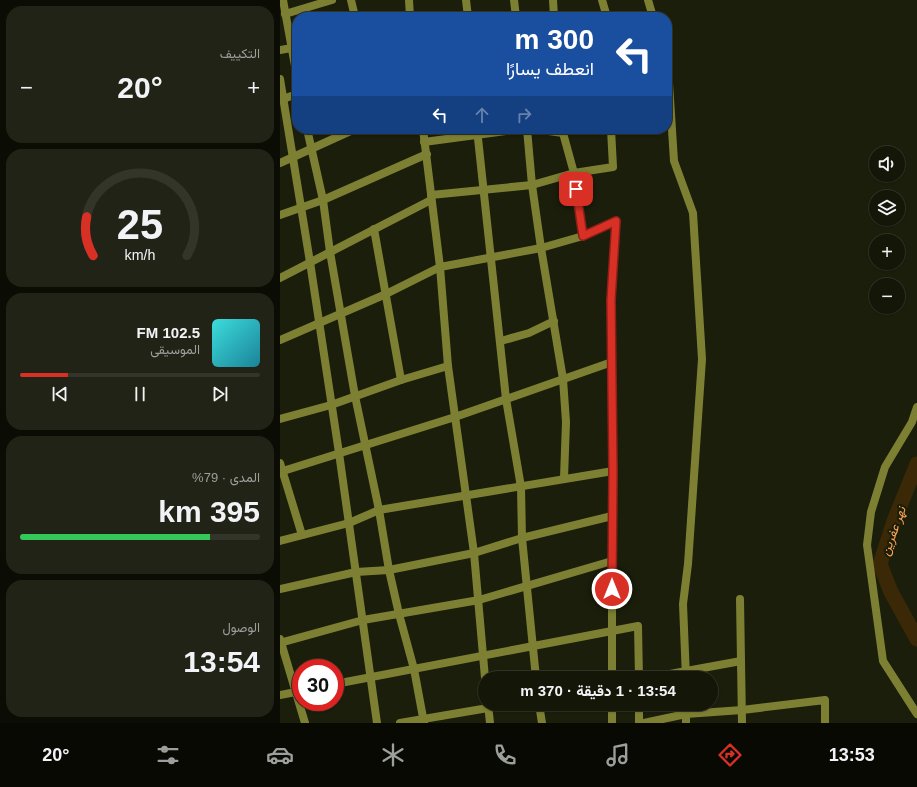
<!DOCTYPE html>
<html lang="ar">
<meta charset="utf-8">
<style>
body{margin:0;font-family:Arial,Vazirmatn,sans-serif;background:#212316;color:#f1f3f6;direction:rtl;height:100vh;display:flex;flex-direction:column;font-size:15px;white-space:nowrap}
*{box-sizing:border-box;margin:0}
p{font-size:13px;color:#9d9f9c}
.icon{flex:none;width:22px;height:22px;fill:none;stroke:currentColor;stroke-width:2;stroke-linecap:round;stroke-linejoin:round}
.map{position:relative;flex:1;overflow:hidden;direction:ltr}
.drawer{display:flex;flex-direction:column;gap:6px;padding:6px;background:#0b0c04;width:280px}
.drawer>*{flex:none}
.banner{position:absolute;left:12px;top:12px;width:380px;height:122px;border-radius:16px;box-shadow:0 1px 3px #0004,0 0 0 1px #333529;direction:rtl;background:#1a4fa0;color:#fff;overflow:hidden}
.controls{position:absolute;left:589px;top:146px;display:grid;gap:8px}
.controls a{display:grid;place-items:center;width:36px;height:36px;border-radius:50%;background:#141608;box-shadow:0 1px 3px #0004,0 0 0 1px #333529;font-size:20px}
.speed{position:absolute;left:12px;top:659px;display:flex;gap:8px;font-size:20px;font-weight:700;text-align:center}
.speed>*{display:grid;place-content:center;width:52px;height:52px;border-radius:50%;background:#141608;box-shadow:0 1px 3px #0004,0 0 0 1px #333529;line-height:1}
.speed .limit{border:6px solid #d22;background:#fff;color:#111}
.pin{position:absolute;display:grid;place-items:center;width:34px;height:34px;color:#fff;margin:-17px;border-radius:8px;box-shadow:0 2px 6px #0006}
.me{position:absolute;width:44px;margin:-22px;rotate:0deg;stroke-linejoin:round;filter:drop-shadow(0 0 3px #0008)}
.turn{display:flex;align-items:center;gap:14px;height:84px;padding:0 12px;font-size:18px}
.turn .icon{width:52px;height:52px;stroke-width:2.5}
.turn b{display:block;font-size:28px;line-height:34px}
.lanes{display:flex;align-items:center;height:38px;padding:0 12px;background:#0003;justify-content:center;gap:20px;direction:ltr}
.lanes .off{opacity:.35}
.big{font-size:30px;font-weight:700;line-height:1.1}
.drawer .card{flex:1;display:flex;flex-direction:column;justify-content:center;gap:6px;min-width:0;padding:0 14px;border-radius:16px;background:#212316}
.drawer .dial{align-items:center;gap:0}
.dial svg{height:104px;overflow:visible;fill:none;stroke:#333529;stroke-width:7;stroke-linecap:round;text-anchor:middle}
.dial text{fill:#f1f3f6;stroke:none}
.song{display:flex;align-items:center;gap:12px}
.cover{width:48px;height:48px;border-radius:6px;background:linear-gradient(135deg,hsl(180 70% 55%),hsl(190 70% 35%))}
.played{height:4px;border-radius:2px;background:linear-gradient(90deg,#d93025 20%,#333529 20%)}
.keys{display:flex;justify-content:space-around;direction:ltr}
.heat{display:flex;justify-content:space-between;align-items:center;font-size:22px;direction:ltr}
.charge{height:6px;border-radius:3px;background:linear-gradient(90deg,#34c759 79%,#333529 0)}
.trip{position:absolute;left:198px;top:671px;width:240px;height:40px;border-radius:20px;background:#141608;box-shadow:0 1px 3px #0004,0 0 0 1px #333529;font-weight:700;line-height:40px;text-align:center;direction:rtl}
.tab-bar{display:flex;height:64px;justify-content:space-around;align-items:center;background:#080903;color:#9d9f9c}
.tab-bar .icon{width:28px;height:28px}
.tab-bar .selected{color:#d93025}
.tab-bar b{font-size:18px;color:#f1f3f6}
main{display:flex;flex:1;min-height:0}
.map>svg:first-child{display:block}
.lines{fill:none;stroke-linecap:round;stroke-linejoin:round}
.river{stroke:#3b2806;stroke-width:15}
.minor{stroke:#7d8032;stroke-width:8}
.route-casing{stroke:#8d1f18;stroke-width:10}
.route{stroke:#d93025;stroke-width:7}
.labels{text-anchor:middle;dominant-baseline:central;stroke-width:4;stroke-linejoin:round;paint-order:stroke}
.water-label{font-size:13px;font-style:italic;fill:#ffa455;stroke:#1a1e0a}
</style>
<main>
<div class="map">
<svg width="637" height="723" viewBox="0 0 637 723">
<rect width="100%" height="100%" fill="#1a1e0a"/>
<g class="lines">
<path class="river" d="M637 464 614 521 600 564 611 592 637 639"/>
<g class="minor">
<path d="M3 0 17 77"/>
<path d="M71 0 75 17"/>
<path d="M129 0 130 17"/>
<path d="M186 0 188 17"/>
<path d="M234 0 236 17"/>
<path d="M273 0 274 17"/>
<path d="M322 0 327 17"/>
<path d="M368 0 373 17"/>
<path d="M5 14 52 0"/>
<path d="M0 50 17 47"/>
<path d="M387 76 389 83 394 161 413 213 422 359 408 564 403 604 406 678"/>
<path d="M0 79 30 262 59 453 97 723"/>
<path d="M0 97 3 99 17 94"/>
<path d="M27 129 43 200 50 252 75 396 99 510 109 570 119 614 134 669 144 723"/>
<path d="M143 129 160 267 168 366 194 553 205 678"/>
<path d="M197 129 226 399 241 487 242 538 256 678"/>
<path d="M247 129 252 185 261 248 283 379 286 422 284 478"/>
<path d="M254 129 283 133 294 173 303 236"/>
<path d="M144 142 241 129"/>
<path d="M0 163 75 129"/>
<path d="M151 195 252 185 294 173 333 167 331 129"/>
<path d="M0 215 43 200 147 154"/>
<path d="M94 229 121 380"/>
<path d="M0 278 151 200"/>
<path d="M0 340 106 294 160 267 261 248 303 236 336 221 331 300 333 471 332 487V678"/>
<path d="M221 341 249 333 274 321"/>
<path d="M637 407 632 422 605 467 591 512 587 545 603 661 637 714"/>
<path d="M0 419 51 405 121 380 168 366"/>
<path d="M0 463 22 535"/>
<path d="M0 472 175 417 332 362"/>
<path d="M0 541 69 523 99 510 333 471"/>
<path d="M0 589 76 572 109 570 194 553 242 538 332 516"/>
<path d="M460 599 462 723"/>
<path d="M0 639 25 723"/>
<path d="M0 643 83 620 199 600 332 561"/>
<path d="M368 678 461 661"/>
<path d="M55 684 358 626 359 678"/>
<path d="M0 695 21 691"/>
<path d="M208 704 210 723"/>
<path d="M259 704 262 723"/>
<path d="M332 704V723"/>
<path d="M359 704V723"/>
<path d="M406 704V723"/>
<path d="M120 723 208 708"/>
<path d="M364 723 406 714 462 710 545 700V723"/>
</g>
</g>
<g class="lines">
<g class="route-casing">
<path id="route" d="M296 189 303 236 336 221 331 300 333 471 332 589"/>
</g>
<use href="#route" class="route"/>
</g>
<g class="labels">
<g class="water-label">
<text transform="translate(613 531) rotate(-70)">نهر عفرين</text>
</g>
</g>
</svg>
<div class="controls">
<a><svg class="icon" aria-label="sound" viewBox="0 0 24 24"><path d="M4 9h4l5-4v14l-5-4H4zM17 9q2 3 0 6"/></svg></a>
<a><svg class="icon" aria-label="layers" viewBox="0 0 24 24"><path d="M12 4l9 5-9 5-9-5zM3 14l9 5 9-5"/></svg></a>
<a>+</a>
<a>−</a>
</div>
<div class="speed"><div class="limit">30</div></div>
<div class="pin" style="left:296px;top:189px;background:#d93025"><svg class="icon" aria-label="arrive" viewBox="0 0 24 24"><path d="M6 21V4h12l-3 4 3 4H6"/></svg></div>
<svg class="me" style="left:332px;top:589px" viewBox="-20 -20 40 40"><circle r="17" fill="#d93025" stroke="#fff" stroke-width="3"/><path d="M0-11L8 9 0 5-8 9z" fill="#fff"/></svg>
<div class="trip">13:54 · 1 دقيقة · 370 m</div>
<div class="banner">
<div class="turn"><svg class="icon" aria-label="left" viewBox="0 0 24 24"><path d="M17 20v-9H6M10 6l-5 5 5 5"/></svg><div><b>300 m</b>انعطف يسارًا</div></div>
<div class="lanes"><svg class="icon" aria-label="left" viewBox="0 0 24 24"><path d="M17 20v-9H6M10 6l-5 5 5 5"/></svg><svg class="icon off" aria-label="ahead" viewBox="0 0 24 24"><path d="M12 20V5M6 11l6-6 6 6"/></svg><svg class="icon off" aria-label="right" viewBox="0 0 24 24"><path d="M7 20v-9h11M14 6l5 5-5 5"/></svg></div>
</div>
</div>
<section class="drawer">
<div class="card"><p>التكييف</p>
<div class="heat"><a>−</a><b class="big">20°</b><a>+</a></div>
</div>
<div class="card dial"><svg viewBox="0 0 100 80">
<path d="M14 69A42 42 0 1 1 86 69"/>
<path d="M14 69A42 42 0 0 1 9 39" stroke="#d93025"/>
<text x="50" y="56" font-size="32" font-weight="700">25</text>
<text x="50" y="72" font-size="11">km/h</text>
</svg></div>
<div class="card">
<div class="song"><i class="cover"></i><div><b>102.5 FM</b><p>الموسيقى</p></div></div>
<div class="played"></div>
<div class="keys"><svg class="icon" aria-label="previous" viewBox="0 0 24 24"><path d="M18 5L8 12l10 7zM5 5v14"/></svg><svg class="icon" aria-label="pause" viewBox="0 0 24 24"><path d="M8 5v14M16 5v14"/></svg><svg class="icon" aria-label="next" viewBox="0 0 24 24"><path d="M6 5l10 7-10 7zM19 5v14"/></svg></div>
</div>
<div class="card"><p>المدى · 79%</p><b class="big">395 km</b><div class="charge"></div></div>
<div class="card"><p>الوصول</p><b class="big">13:54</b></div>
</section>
</main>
<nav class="tab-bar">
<b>13:53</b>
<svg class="icon selected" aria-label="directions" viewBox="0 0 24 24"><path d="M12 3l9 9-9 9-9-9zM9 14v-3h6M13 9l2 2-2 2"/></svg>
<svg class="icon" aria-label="music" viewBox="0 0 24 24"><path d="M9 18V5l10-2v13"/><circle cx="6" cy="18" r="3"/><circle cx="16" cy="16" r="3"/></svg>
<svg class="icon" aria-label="phone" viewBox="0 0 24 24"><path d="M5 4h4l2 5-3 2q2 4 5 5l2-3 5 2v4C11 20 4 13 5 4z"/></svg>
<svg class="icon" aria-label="climate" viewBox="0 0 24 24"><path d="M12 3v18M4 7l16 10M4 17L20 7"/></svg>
<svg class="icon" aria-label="car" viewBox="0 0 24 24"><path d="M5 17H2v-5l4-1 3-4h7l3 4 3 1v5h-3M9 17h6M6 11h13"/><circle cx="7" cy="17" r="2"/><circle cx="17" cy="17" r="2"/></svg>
<svg class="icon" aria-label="filters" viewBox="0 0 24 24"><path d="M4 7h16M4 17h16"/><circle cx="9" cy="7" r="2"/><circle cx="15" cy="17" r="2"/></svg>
<b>20°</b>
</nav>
